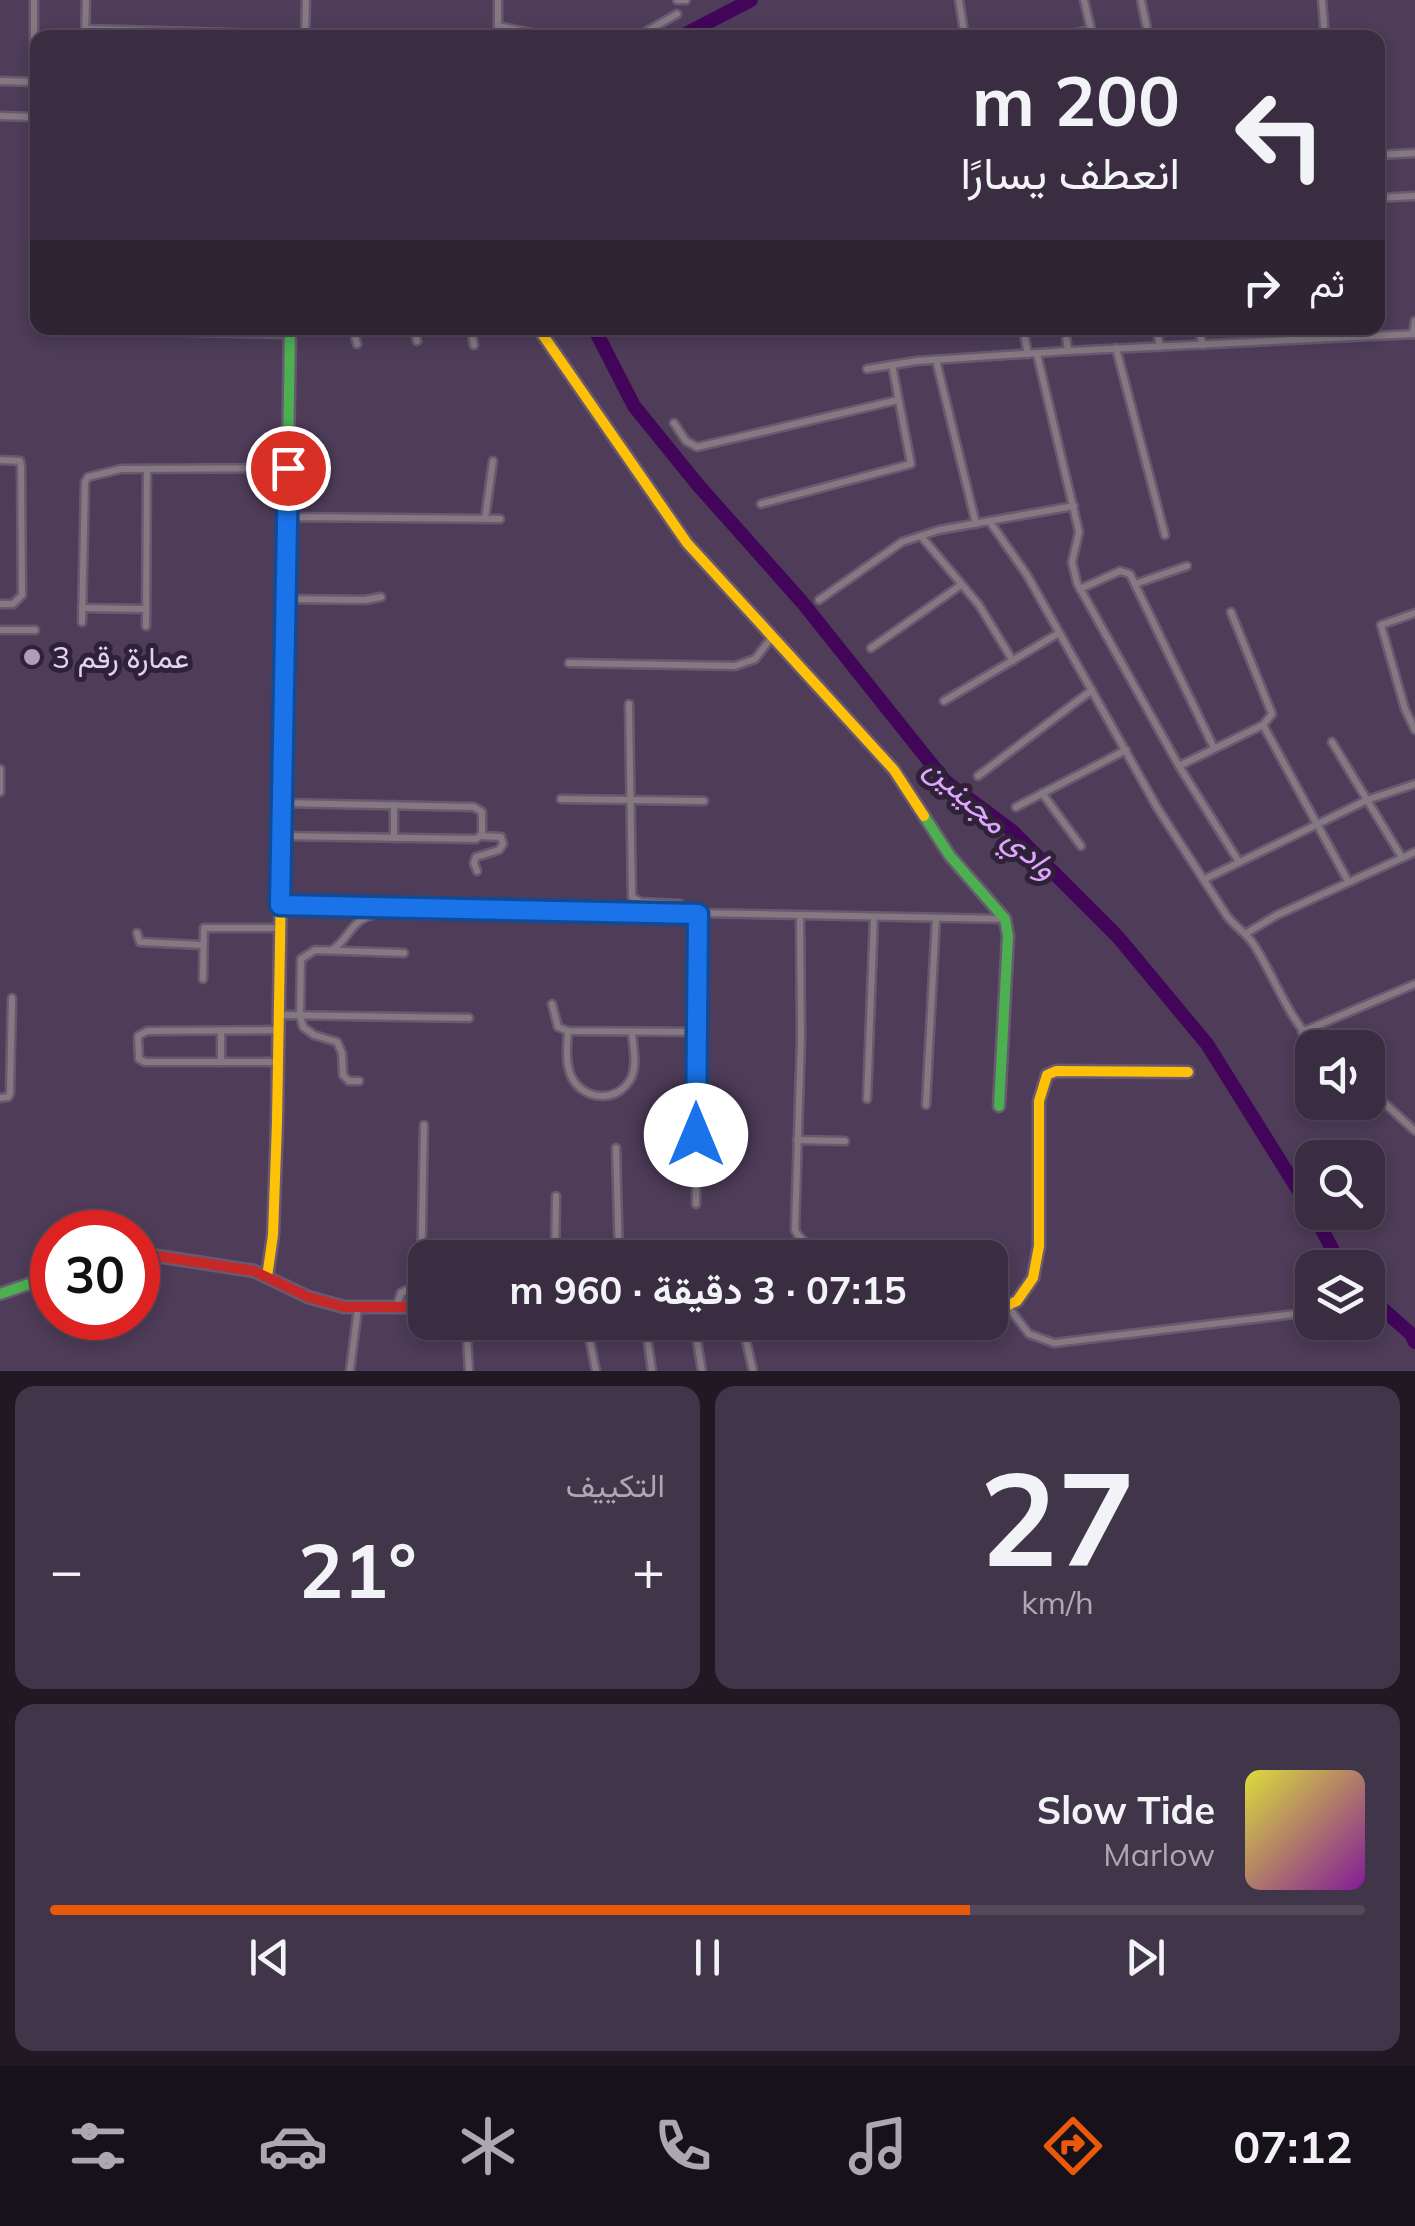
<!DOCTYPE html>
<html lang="ar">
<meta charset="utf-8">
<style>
body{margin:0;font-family:Mulish,Vazirmatn,sans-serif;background:#413549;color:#f1f3f6;direction:rtl;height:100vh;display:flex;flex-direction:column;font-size:38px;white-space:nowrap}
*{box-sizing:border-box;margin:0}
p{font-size:32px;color:#aba8b2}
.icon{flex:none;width:55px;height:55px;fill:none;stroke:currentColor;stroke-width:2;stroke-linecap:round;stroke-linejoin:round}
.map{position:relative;height:1371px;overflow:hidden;direction:ltr}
.sheet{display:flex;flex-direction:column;gap:15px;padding:15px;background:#201924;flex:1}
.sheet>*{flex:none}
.banner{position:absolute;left:30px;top:30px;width:1355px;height:305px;border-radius:20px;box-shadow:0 5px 15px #0003,0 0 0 2px #54495b;direction:rtl;background:#3a2d42;color:#f1f3f6;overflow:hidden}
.fabs{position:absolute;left:1295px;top:1030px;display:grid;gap:20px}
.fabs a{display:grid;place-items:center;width:90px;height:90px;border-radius:20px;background:#3a2d42;box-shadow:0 5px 15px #0003,0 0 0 2px #54495b;font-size:50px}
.speed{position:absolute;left:30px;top:1210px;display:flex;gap:20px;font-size:50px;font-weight:700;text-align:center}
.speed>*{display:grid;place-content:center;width:130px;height:130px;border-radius:50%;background:#3a2d42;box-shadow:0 5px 15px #0003,0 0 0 2px #54495b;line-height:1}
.speed .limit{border:15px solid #d22;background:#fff;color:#111}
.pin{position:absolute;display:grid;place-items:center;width:85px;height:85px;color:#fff;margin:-42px;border:5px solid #fff;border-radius:50%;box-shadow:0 2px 10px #0007}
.me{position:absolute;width:110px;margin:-55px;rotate:0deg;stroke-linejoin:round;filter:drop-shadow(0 0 8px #0008)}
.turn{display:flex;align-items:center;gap:35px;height:210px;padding:0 40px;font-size:45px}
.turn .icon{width:130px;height:130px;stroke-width:2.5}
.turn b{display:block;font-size:70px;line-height:85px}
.then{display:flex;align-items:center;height:95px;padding:0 40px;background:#0003;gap:20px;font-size:38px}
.big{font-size:75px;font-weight:700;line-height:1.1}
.sheet .card{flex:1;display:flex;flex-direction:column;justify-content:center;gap:15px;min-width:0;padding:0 35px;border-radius:20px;background:#413549}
.sheet .dial{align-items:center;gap:0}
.dial b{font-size:130px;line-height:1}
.song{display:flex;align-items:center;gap:30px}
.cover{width:120px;height:120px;border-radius:15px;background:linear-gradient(135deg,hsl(60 70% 55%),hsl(290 70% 35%))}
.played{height:10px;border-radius:5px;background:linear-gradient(90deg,#ea580c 70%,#54495b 70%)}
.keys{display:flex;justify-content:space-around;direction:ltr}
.heat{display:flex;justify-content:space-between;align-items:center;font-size:55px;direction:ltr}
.sheet .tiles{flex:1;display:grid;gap:15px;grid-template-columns:1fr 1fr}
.card:last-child{grid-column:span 2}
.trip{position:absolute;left:408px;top:1240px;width:600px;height:100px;border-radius:20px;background:#3a2d42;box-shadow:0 5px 15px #0003,0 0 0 2px #54495b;font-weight:700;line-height:100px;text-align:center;direction:rtl}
.tabs{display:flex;height:160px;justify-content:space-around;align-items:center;background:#17121a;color:#aba8b2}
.tabs .icon{width:70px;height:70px}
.tabs .current{color:#ea580c}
.tabs b{font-size:45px;color:#f1f3f6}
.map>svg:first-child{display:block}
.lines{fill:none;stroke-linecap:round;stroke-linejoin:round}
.river{stroke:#42055a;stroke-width:14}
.street-casing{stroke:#685971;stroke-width:11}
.fast-casing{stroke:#685971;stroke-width:15}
.slow-casing{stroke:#685971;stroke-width:15}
.jam-casing{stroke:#685971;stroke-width:15}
.street{stroke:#857881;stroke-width:6}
.fast{stroke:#4caf50;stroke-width:10}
.slow{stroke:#ffc107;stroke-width:10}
.jam{stroke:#c62828;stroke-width:10}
.route-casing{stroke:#114b97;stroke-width:25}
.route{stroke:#1a73e8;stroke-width:18}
.poi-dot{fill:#b09dba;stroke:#2f2137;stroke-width:4}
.labels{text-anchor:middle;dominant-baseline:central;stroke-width:10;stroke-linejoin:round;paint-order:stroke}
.poi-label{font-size:30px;fill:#e4d1ef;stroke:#2f2137;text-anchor:start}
.water-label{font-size:32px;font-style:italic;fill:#dfa4ff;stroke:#2f2137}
</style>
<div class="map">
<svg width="1415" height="1371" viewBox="0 0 1415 1371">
<rect width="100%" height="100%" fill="#4e3c58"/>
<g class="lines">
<g class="river">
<path d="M678 38 751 0"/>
<path d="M594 328 634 406 698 485 802 602 945 781 1011 830 1118 937 1207 1044 1317 1220 1342 1268"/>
<path d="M1368 1296 1411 1334 1415 1342"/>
</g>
<g class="street-casing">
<g id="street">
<path d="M677 0H686"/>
<path d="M959 0 965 38"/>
<path d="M1084 0 1093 38"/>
<path d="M1141 0 1149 38"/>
<path d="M1322 0 1325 38"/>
<path d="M498 26 554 38"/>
<path d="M85 29 305 35"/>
<path d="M305 36 306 0"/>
<path d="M85 38 86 0"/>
<path d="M498 38V0"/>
<path d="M635 38 677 14"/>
<path d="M1053 38 1091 30"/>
<path d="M0 81 34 82"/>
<path d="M0 116 34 117"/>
<path d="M34 117V0"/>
<path d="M1378 155 1415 153"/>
<path d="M1378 198 1415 196"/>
<path d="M353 328 357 344"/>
<path d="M414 328 417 341"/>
<path d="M471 328 474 345"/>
<path d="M1023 328 1028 354"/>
<path d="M1065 328 1068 351"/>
<path d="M1156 328 1160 347"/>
<path d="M1198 328 1203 345"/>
<path d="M93 330 290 334"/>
<path d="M1413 334 1415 321"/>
<path d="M1116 348 1165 535"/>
<path d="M1037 354 1079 532 1072 562 1077 583 1179 766 1239 862"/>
<path d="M936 360 976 524"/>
<path d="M867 369 917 361 1068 351 1415 334"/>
<path d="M674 423 686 441 697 447 898 400"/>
<path d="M0 460 20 461 21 467 22 595 13 604H0"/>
<path d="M761 504 911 464 892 365"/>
<path d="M287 517 500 519"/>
<path d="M485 519 493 461"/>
<path d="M990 522 1027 575 1158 809 1227 916C1235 927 1247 933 1254 945 1276 979 1288 1020 1319 1048"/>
<path d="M921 536 979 605 1013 661"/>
<path d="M1135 584 1187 566"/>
<path d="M1080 589 1120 571 1130 574 1214 748"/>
<path d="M286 599 365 600 381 597"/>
<path d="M819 600 902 542 939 530 1074 506"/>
<path d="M82 608 145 609"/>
<path d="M1415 613 1381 625 1405 709 1415 730"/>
<path d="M82 622 85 482 88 477 121 469 288 468"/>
<path d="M146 626 147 469"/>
<path d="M0 630H35"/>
<path d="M871 648 961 585"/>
<path d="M569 663 735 666 755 659 772 637"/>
<path d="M944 701 1059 633"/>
<path d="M629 704 632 897 641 902 680 904 686 912"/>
<path d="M1263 725 1348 881"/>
<path d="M1332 742 1401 856"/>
<path d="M1179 766 1263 725 1272 714 1231 612"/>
<path d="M0 769V792"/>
<path d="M978 776 1092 690"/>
<path d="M1042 793 1081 846"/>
<path d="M561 799 704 801"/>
<path d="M1016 807 1126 750"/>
<path d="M281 836 476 839 482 834V812L474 807 282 803"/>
<path d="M394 838V805"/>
<path d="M477 871 474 863 476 857 499 850 503 844 501 837 481 836"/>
<path d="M1205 879 1367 800 1415 784"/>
<path d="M280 905 1004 919"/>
<path d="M800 915 801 1039 795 1230C800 1242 814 1244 816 1258"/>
<path d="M137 933 140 942 202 945"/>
<path d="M1245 934 1277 915 1415 852"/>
<path d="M332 950C349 939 351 920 373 915"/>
<path d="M203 979 204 928H280"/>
<path d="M552 1004 558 1027 568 1031 697 1032"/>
<path d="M278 1015 469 1018"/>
<path d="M568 1031C567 1047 565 1064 572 1078 584 1100 616 1103 630 1080 638 1067 633 1047 632 1033"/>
<path d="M1302 1032 1415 984"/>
<path d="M221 1062V1031"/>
<path d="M278 1062H145L139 1059 138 1036 147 1031 278 1030"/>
<path d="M359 1081H349L343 1075 342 1053 337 1042 314 1035 303 1027 300 1015 301 959 315 950 404 953"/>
<path d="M1368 1088 1415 1131"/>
<path d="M0 1098 8 1097 10 1093 12 998"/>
<path d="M867 1099 874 917"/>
<path d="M926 1105 936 918"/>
<path d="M797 1140 845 1141"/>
<path d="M616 1148 619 1258"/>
<path d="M696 1204 698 914"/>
<path d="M555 1258 556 1196"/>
<path d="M397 1305 401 1293 417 1285 421 1278 424 1125"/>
<path d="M1009 1308 1029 1334 1054 1343 1312 1312"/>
<path d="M466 1322 469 1371"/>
<path d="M586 1322 596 1371"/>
<path d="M645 1322 652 1371"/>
<path d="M694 1322 702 1371"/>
<path d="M742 1322 753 1371"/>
<path d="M350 1371 358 1308"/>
</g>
</g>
<g class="fast-casing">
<g id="fast">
<path d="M286 588 290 328"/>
<path d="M924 816 950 856 1005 919 1008 936 999 1106"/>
<path d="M0 1294 52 1276"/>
</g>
</g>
<g class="slow-casing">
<g id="slow">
<path d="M538 328 687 543 894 770 924 816"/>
<path d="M267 1277 273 1235 277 1122 286 588"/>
<path d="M990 1313 1017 1301 1033 1278 1039 1246V1101L1047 1075 1056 1071 1188 1072"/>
</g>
</g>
<g class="jam-casing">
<path id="jam" d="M138 1253 254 1271 308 1297 344 1307H425"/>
</g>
<use href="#street" class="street"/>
<use href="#fast" class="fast"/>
<use href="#slow" class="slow"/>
<use href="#jam" class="jam"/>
</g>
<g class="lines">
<g class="route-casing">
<path id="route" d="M288 468 280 905 698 914 696 1135"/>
</g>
<use href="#route" class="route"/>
</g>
<circle class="poi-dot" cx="32" cy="657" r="10"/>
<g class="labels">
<g class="poi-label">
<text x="52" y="657">عمارة رقم 3</text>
</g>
<g class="water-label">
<text transform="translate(992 817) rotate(42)">وادي مجينين</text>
</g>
</g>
</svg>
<div class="fabs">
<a><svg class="icon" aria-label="sound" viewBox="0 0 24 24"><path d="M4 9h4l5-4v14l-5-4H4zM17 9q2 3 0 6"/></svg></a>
<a><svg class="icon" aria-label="search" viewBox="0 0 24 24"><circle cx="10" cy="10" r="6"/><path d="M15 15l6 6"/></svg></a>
<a><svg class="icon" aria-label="layers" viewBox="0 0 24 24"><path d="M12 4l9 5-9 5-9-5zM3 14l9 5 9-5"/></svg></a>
</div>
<div class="speed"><div class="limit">30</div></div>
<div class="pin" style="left:288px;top:468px;background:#d93025"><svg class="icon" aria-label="arrive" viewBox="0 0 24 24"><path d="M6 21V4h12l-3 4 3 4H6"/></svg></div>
<svg class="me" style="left:696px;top:1135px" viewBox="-20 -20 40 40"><circle r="19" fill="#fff"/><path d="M0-13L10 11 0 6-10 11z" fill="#1a73e8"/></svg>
<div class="trip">07:15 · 3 دقيقة · 960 m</div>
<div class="banner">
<div class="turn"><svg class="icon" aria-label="left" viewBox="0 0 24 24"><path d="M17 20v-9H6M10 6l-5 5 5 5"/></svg><div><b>200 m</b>انعطف يسارًا</div></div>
<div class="then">ثم<svg class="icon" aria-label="right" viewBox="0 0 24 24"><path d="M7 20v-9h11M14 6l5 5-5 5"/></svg></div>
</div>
</div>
<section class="sheet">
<div class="tiles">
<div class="card dial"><b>27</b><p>km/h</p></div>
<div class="card"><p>التكييف</p>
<div class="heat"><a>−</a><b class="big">21°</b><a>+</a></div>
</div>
<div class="card">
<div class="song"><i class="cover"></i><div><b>Slow Tide</b><p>Marlow</p></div></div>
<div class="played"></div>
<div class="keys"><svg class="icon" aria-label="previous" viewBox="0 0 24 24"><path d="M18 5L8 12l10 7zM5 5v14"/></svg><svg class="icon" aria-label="pause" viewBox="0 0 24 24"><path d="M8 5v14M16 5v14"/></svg><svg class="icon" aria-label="next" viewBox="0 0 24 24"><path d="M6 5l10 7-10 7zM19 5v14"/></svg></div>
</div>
</div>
</section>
<nav class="tabs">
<b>07:12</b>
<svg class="icon current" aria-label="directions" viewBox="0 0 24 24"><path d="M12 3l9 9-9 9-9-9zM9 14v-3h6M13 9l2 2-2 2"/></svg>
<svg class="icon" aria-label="music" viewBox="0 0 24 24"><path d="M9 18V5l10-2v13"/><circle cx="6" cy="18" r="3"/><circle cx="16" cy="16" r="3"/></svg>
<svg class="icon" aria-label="phone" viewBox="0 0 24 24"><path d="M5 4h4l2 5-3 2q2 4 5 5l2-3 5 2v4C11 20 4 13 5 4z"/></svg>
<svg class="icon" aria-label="climate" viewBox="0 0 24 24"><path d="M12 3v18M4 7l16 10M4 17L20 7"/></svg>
<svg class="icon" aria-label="car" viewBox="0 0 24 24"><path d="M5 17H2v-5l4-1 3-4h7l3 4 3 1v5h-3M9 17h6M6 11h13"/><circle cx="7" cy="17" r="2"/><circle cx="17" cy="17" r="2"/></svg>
<svg class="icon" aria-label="filters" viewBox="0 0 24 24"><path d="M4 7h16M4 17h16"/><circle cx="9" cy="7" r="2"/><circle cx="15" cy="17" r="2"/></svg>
</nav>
